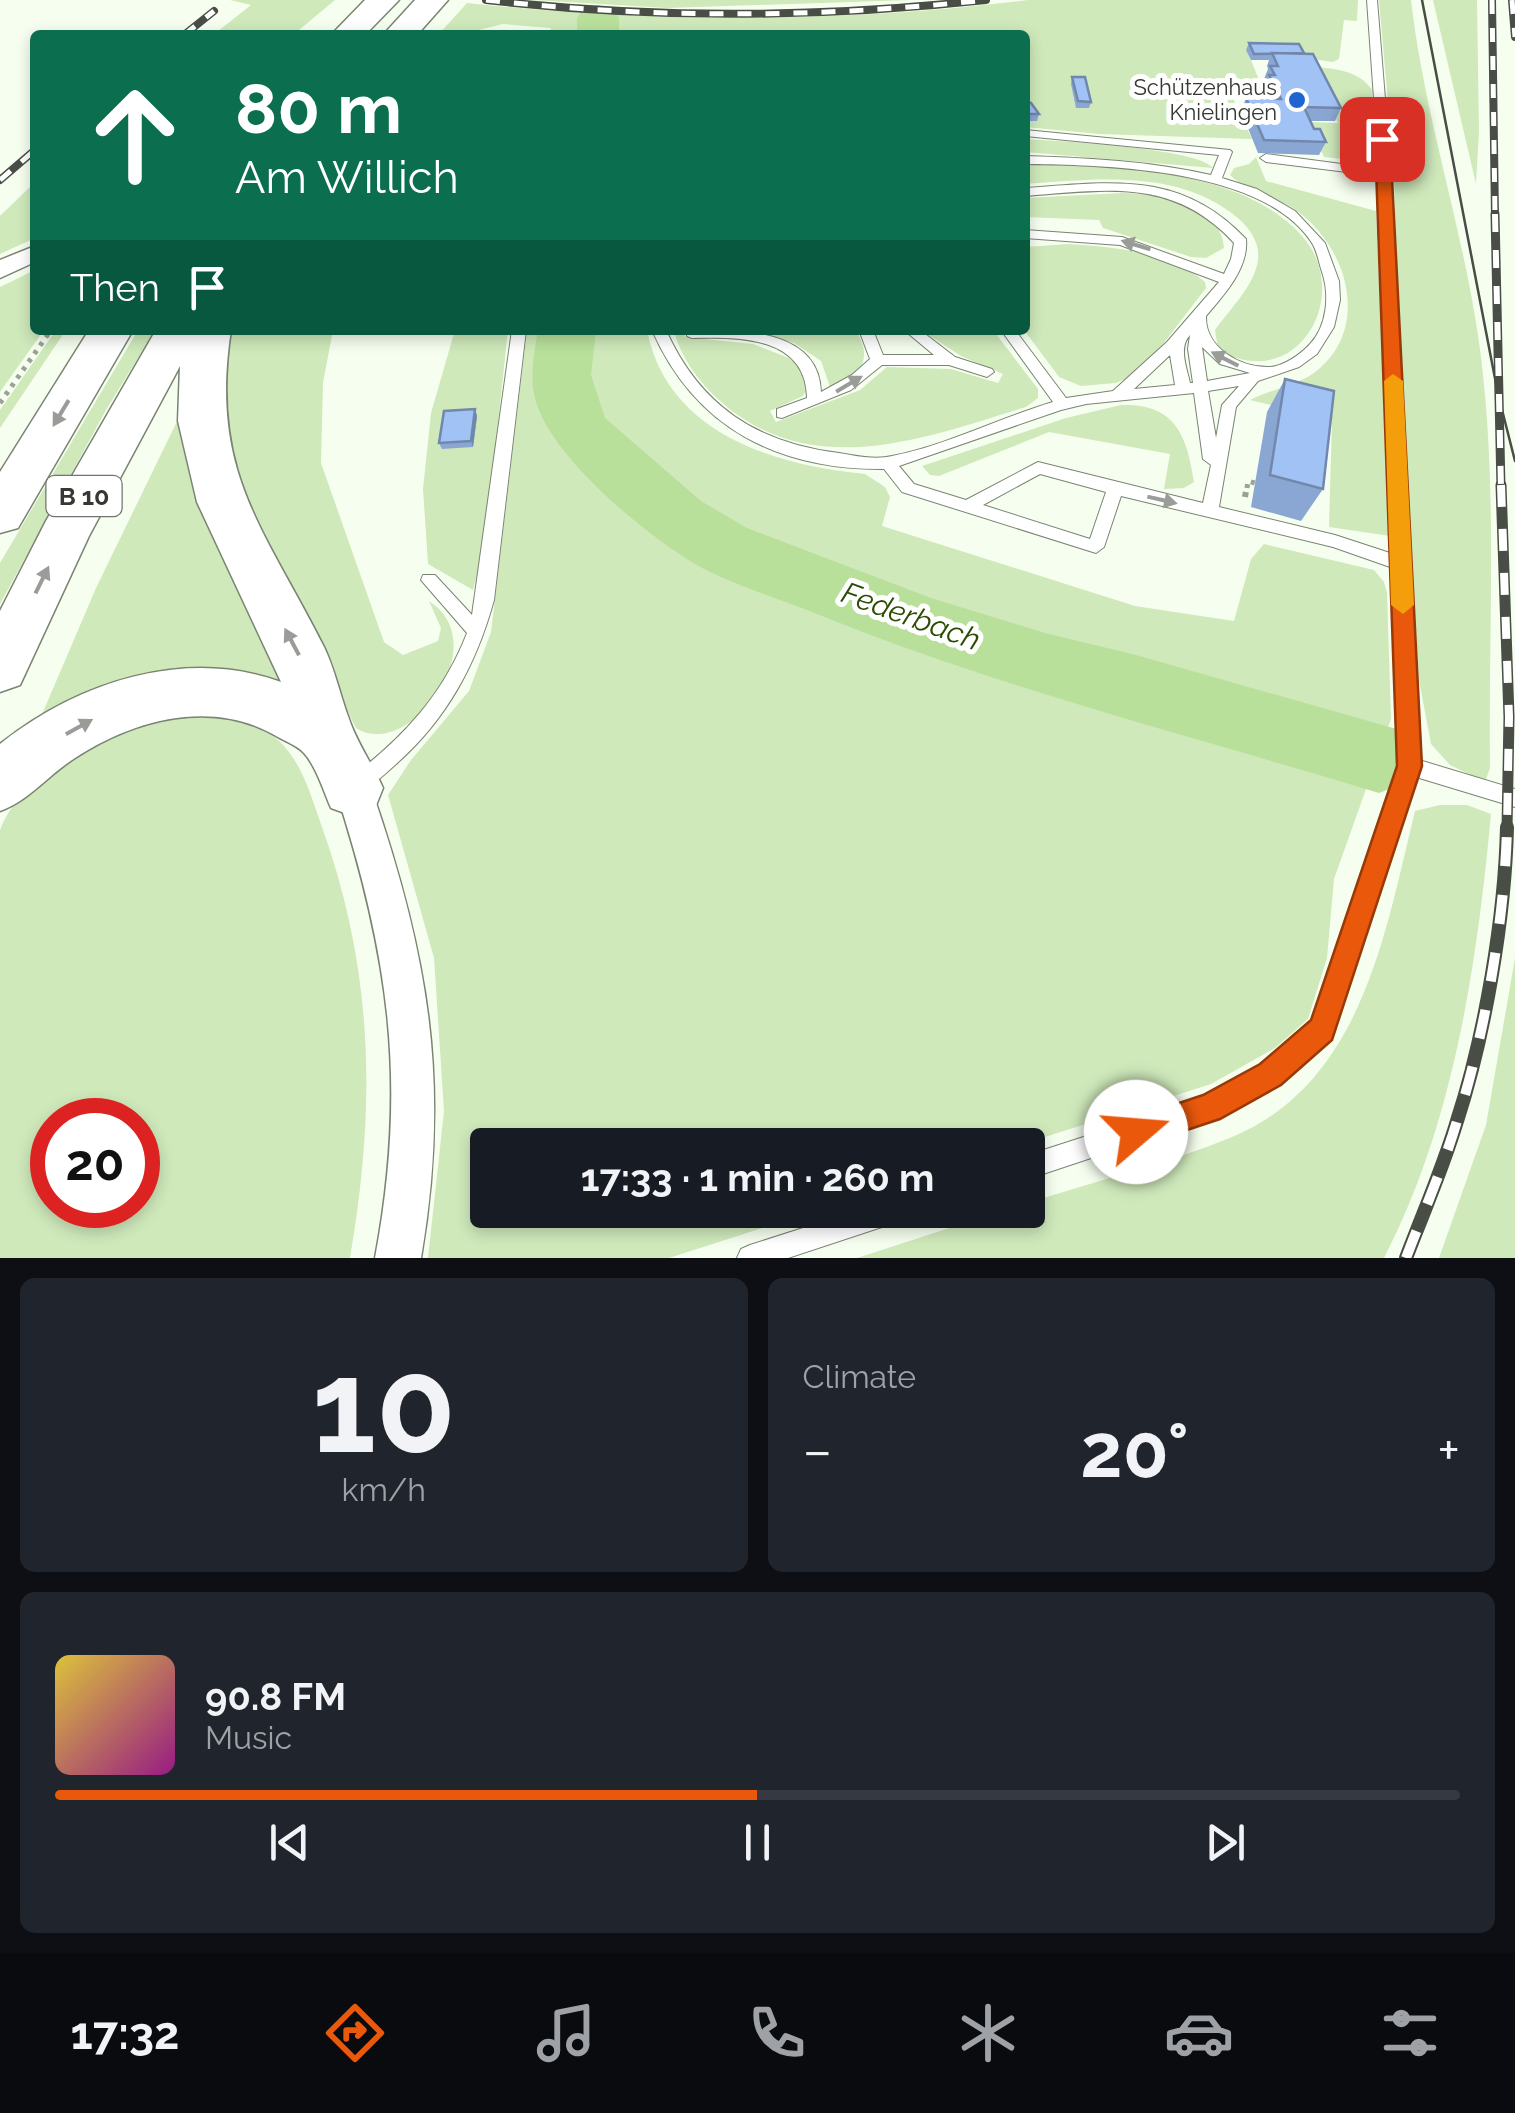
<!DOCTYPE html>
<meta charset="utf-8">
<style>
body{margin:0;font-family:Raleway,sans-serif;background:#20242c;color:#f1f3f6;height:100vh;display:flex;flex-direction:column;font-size:38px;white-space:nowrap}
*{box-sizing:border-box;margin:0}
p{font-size:32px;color:#9ea1a6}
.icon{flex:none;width:55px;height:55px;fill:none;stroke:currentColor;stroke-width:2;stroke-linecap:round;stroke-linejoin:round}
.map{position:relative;height:1258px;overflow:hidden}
.details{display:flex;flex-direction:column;gap:20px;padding:20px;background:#0d0f14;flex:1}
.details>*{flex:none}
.hud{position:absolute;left:30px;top:30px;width:1000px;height:305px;border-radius:10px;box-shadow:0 5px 15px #0003;background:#0b6e4f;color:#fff;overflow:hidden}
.speed{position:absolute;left:30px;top:1098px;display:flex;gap:20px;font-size:50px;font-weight:700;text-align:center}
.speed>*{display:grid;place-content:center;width:130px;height:130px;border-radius:50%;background:#171b24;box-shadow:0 5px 15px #0003;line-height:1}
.speed .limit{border:15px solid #d22;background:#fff;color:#111}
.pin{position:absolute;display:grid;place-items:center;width:85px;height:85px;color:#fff;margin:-42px;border-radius:20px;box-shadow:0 5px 15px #0006}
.me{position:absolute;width:110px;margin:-55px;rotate:72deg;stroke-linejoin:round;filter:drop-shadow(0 0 8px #0008)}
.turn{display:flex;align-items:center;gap:35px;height:210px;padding:0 40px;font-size:45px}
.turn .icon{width:130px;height:130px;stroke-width:2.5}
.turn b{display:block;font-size:70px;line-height:85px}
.then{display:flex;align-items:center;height:95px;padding:0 40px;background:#0003;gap:20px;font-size:38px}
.big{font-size:75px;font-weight:700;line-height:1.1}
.details .card{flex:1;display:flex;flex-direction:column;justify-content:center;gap:15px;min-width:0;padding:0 35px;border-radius:15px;background:#20242c}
.details .dial{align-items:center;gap:0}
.dial b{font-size:130px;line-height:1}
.song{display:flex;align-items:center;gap:30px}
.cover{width:120px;height:120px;border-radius:15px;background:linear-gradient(135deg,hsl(50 70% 55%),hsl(310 70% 35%))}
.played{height:10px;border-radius:5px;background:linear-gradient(90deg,#ea580c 50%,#363941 50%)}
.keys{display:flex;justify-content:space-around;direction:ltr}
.heat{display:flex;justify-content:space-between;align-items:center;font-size:55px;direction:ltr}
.details .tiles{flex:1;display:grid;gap:20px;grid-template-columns:1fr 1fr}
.card:last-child{grid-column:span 2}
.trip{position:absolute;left:470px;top:1128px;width:575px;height:100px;border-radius:10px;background:#171b24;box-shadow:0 5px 15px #0003;font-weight:700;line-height:100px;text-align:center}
.menu{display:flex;height:160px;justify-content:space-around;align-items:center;background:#090b0e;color:#9ea1a6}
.menu .icon{width:70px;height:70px}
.menu .on{color:#ea580c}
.menu b{font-size:45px;color:#f1f3f6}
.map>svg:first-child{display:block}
.green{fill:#cfe9bb;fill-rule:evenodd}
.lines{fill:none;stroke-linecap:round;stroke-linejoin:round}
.river{fill:#b9e09b;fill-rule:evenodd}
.service-casing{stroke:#7a8473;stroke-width:2}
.minor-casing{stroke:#7a8473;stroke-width:3}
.trunk-casing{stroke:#7a8473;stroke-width:3}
.path-far1{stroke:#9aa195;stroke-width:5;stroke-dasharray:4 6;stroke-linecap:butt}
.path{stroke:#9aa195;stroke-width:6;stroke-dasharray:5 8;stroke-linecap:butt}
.service{fill:#fff;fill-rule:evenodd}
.minor{fill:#fff;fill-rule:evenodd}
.trunk{fill:#fff;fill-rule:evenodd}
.tram{stroke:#484d45;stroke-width:2.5}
.rail-far3-casing{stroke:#484d45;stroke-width:8}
.rail-far2-casing{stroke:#484d45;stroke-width:9}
.rail-far1-casing{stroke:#484d45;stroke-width:11}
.rail-casing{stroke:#484d45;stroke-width:14}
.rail-far3{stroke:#fff;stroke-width:5;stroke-dasharray:14;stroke-linecap:butt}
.rail-far2{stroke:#fff;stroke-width:6;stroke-dasharray:18;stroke-linecap:butt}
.rail-far1{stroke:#fff;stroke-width:8;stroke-dasharray:22;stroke-linecap:butt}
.rail{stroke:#fff;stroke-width:10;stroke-dasharray:29;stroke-linecap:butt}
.wall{fill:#8aa7d3}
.shaded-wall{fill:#7188ac}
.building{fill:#a1c2f5;stroke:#7188ac;stroke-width:2.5}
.oneway{fill:#9a9c98}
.route{fill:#ea580c;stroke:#983908;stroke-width:2.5}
.slow{fill:#f59e0b}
.poi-dot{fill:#1e65d1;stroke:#fff;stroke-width:4}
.labels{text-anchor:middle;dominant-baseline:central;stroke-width:10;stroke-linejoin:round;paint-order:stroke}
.far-poi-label{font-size:22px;fill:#353932;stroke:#fff;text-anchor:end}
.shield{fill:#fff;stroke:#727470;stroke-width:2.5}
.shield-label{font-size:25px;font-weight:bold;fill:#353932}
.water-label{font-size:30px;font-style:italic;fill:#2c4d01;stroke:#fff}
</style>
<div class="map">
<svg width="1515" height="1258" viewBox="0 0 1515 1258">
<rect width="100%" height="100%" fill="#f6ffef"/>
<g class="green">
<path d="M230 0H335L293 35H213L251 5Z"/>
<path d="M533 0H911L667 8Z"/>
<path d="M1028 0H1358L1357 21 1344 20 1339 59 1333 62 1247 50 1259 80 1227 86 1252 139 1099 134 1025 127V35H548L551 28 503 24 459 35H438L467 3C654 23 841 23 1028 0Z"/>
<path d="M1379 0H1411C1424 113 1461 222 1478 335 1499 478 1488 624 1490 768L1485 782 1450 765 1431 744 1419 680 1398 331 1394 170Z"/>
<path d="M1433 0H1477L1479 132 1476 184Z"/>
<path d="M1311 67C1333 68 1359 70 1372 90L1374 162 1324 157 1308 122 1338 123Z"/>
<path d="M1025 139C1057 141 1198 148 1213 168L1025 152Z"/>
<path d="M1256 157 1266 181 1376 211 1390 536 1329 527 1332 420 1250 400C1271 389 1301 385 1319 369 1371 324 1346 246 1297 211 1277 197 1247 192 1230 175L1234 168 1249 164Z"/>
<path d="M1025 163C1109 165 1242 168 1302 236 1354 294 1298 395 1218 350L1215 330C1229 310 1256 284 1258 259 1260 243 1250 229 1239 219 1180 168 1096 179 1025 184Z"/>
<path d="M35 182V238L0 254V216Z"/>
<path d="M1123 193C1155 194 1223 206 1224 248L1206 258 1191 257 1103 228 1099 220 1025 217V198Z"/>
<path d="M1069 244C1113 247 1170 251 1205 282L1206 288 1150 361 1130 377 1116 383 1081 386 1059 377 1024 330 1025 247Z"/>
<path d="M35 270V330H44L0 392V287Z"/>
<path d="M56 330H66L0 428V410Z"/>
<path d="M138 330H155L106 410 0 604V563Z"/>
<path d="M227 330H333L323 383 321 463 384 642 403 655 438 641 441 628 429 601C497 645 408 762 356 728L280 577 227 457 219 352Z"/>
<path d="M455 330H508L485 543 473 590 428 564 423 489 431 413Z"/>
<path d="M527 330H647C667 433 773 465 865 474L885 487 890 497 882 526 1135 606 1234 621 1251 559 1264 544 1374 570 1384 582 1387 593 1391 719 1334 879 1327 958 1308 1019 1275 1048 1211 1084 1020 1145H488V1210H818L669 1258H428L444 1111 434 958 388 795 411 760 469 691 491 632Z"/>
<path d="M674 330H684L685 337 753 344 799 362 809 384 803 396 770 411 776 422 860 390 887 367 951 369 998 383 1003 374 961 356 921 330H993L1038 389V398L1026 407C924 438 811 483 719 400 699 382 680 357 674 330Z"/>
<path d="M743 330H855C875 359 860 377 830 387L821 361 794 343Z"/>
<path d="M1121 405C1175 403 1187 435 1194 482L1184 488 1164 489 1170 454 1049 432 939 476 930 475 922 466 1066 418Z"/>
<path d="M184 407 294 690 34 733 96 588Z"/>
<path d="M213 715C235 719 259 725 277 739 302 761 311 796 322 827 374 972 376 1107 350 1258H0V830C21 774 102 731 159 718 175 714 196 716 213 715ZM52 1120H138V1205H52Z"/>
<path d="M1440 805H1467L1491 814C1477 964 1454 1123 1384 1258H857L1005 1210H1028V1203C1095 1181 1167 1164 1232 1137 1362 1083 1385 933 1415 811Z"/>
<path d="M1515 958V1258H1439L1486 1125Z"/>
</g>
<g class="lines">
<g class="river">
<path d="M598 5 613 9 619 18V35H577V18L583 9Z"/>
<path d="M538 330H596L591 375 605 418 701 501 747 528 931 598 1045 633 1136 655 1407 732 1418 757 1407 782 1379 793C1192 736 1003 689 822 616 781 599 734 586 695 564 645 534 556 461 537 405 528 380 534 355 538 330Z"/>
</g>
<g class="service-casing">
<g id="service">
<path d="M1367 0H1377L1391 173 1419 760 1515 789V807L1416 777 1330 1038 1279 1083 1217 1116 1028 1179V1155L1204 1098 1263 1067 1313 1023 1400 766 1393 568 1333 547 1121 496 1104 547 1096 553 902 492 884 469C778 470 695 428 652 330H666C700 406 757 443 839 453 856 456 875 460 892 456 948 445 999 418 1053 402L1001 330H1015L1066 398 1113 391 1167 342 1219 282 1120 245 1025 238V230L1122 237 1224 274 1231 259 1234 243C1174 177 1106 190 1025 196V188C1112 182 1181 170 1246 239 1249 268 1224 295 1206 316 1205 348 1240 368 1270 367 1284 366 1301 354 1310 344 1327 326 1330 295 1322 272 1319 263 1317 251 1312 243 1264 168 1105 165 1025 164V156C1088 158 1150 161 1211 175L1219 155 1025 136V130L1230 150 1232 152 1222 178 1257 189 1295 211 1325 243 1339 281 1340 300 1334 327 1317 354 1299 367 1258 381 1236 407 1219 507 1335 535 1393 554 1379 176 1266 162 1260 158 1266 154 1379 169ZM1190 335 1188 349 1193 383H1190C1187 368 1178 348 1190 335ZM1202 347 1220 364 1250 373 1207 381ZM1170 355 1175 385 1134 389ZM1239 386 1222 405 1216 438 1208 391ZM1194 393 1203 459 1211 465 1203 503 1038 462 966 500 914 484 899 466 1061 410 1086 404ZM1040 474 1106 492 1090 539 983 505Z"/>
<path d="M512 330H526L494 600C476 665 447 719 395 765 384 775 371 787 357 793L350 790 347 784 350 778C403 738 443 695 467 633L421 580 423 575H435L472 615Z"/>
<path d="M687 330C734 330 819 326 821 392L852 375 870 359 859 330H873L883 355H934L904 330H920L955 357 992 369 994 372 987 377 949 365H882L851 390 782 418 777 417V409L807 398C806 336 739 337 692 338L687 336Z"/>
<path d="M859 1210H909L906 1219 897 1222 788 1258H737L741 1249 750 1245Z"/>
</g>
</g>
<g class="minor-casing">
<g id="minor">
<path d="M35 246V262L0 278V260Z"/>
<path d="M353 771 366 776 371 788C428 953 451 1083 421 1258H375C408 1084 389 954 335 788L340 776Z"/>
</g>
</g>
<g class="trunk-casing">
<g id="trunk">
<path d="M365 0H399L365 35H331Z"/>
<path d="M415 0H448L417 35H383Z"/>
<path d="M89 330H133L18 528 0 533V472Z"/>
<path d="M156 330H231C209 472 264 528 324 647 335 670 340 695 349 719 357 743 373 765 383 788L375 808 353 816 331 808C324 792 316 766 304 753 298 746 285 741 278 737 213 698 135 719 75 758 48 775 30 800 0 811V744C78 682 185 647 281 682L197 502 178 421 180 366 89 536 20 685 0 692V611L46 521Z"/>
</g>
</g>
<g class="path-far1">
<path d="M0 403 51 330"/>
<path d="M1247 488 1248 481 1255 483"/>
</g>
<path class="path" d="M1245 497 1247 485"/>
<use href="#service" class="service"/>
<use href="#minor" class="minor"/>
<use href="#trunk" class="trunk"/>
<path class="tram" d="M1422 0 1498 394 1515 461"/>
<g class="rail-far3-casing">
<g id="rail-far3">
<path d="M486 0C653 19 819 18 986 0"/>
<path d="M1492 0 1495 217"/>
<path d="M1512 0 1515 37"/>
<path d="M184 35 214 11"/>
<path d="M0 180 35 150"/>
</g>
</g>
<g class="rail-far2-casing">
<path id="rail-far2" d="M1495 214 1501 488"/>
</g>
<g class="rail-far1-casing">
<path id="rail-far1" d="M1501 485 1509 717 1507 829"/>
</g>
<g class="rail-casing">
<path id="rail" d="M1406 1258C1423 1213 1443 1168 1457 1121 1485 1035 1505 917 1507 827"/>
</g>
<use href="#rail-far3" class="rail-far3"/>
<use href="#rail-far2" class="rail-far2"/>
<use href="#rail-far1" class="rail-far1"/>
<use href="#rail" class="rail"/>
</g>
<g class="wall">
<path d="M1249 43 1304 53 1341 108 1335 121H1310L1314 129 1326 142 1319 155 1258 153 1241 111 1246 98 1269 99 1264 88 1266 82 1264 79 1268 69 1267 66 1269 60H1251L1246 50Z"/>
<path d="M1072 77 1091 102 1089 108H1076L1071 84Z"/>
<path d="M1025 102 1039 114 1037 121H1025Z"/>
<path d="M1285 379 1323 489 1301 521 1251 507 1267 412Z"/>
<path d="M475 409 477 416 473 447 442 449 439 443Z"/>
</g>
<path class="shaded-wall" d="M475 409 477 416 473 447 471 441Z"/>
<g class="building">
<path d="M1249 43 1299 44 1304 53 1254 54Z"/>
<path d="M1272 53 1313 54 1341 108 1304 107 1314 129H1320L1326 142 1264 140 1246 98 1281 99 1269 75H1275L1270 66H1278Z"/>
<path d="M1072 77H1085L1091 102 1078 101Z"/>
<path d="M1025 102 1031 103 1039 114H1025Z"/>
<path d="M1285 379 1334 391 1323 489 1270 475Z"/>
<path d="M475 409 471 441 439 443 444 411Z"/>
</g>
<defs><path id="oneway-solid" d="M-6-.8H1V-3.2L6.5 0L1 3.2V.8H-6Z" transform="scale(2.5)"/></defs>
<g class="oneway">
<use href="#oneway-solid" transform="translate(1136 245) rotate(-163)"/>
<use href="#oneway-solid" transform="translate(1225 359) rotate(-153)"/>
<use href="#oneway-solid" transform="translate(849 384) rotate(-31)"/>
<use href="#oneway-solid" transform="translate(61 413) rotate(121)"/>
<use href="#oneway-solid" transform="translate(1162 500) rotate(13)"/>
<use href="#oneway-solid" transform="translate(42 580) rotate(-64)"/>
<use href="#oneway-solid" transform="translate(292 642) rotate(-118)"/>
<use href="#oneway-solid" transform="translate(79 727) rotate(-29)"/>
</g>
<path class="route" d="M1382 134 1390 139 1422 766 1332 1040 1281 1085 1220 1119 1136 1147 1125 1143 1121 1132 1125 1121 1203 1095 1260 1064 1311 1020 1397 766 1375 139Z"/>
<path class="slow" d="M1393 374 1403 381 1414 605 1403 614 1391 605 1384 381Z"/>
<circle class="poi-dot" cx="1297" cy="100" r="10"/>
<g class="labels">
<g class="far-poi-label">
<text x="1277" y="87">Schützenhaus<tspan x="1277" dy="25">Knielingen</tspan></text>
</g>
<rect class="shield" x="46.5" y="476" width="75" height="40" rx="8"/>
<g class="shield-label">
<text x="84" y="496">B 10</text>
</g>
<g class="water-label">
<text transform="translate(911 616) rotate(20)">Federbach</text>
</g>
</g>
</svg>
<div class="speed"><div class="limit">20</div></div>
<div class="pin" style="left:1382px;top:139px;background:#d93025"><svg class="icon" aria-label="arrive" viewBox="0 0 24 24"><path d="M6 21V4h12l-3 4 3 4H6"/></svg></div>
<svg class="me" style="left:1136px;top:1132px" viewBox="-20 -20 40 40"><circle r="19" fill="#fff"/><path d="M0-13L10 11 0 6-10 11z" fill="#ea580c"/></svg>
<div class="trip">17:33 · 1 min · 260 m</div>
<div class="hud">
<div class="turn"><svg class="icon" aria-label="ahead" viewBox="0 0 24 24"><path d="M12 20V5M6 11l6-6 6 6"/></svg><div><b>80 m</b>Am Willich</div></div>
<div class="then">Then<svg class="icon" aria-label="arrive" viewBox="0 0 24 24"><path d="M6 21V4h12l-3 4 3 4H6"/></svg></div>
</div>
</div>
<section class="details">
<div class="tiles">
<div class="card dial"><b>10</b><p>km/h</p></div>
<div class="card"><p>Climate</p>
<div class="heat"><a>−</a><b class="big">20°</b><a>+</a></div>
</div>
<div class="card">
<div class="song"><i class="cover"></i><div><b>90.8 FM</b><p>Music</p></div></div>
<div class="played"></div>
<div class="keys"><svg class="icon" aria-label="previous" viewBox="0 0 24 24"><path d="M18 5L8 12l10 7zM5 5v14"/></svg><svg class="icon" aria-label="pause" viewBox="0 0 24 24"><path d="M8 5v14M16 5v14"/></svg><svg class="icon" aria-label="next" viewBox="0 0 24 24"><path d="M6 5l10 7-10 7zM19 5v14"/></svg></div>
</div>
</div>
</section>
<nav class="menu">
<b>17:32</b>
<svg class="icon on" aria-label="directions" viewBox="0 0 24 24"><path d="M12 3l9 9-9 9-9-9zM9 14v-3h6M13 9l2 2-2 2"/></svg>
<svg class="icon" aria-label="music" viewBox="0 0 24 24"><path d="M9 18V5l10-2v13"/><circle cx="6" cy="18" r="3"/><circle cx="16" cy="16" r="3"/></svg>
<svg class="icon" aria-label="phone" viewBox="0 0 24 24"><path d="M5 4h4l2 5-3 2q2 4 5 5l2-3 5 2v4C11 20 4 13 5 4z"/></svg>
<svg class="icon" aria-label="climate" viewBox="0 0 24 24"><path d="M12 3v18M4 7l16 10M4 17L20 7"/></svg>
<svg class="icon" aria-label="car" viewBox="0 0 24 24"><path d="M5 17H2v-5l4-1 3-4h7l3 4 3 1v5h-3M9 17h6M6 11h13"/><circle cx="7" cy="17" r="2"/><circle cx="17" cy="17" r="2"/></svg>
<svg class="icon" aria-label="filters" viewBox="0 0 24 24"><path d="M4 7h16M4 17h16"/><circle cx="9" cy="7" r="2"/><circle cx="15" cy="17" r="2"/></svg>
</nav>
